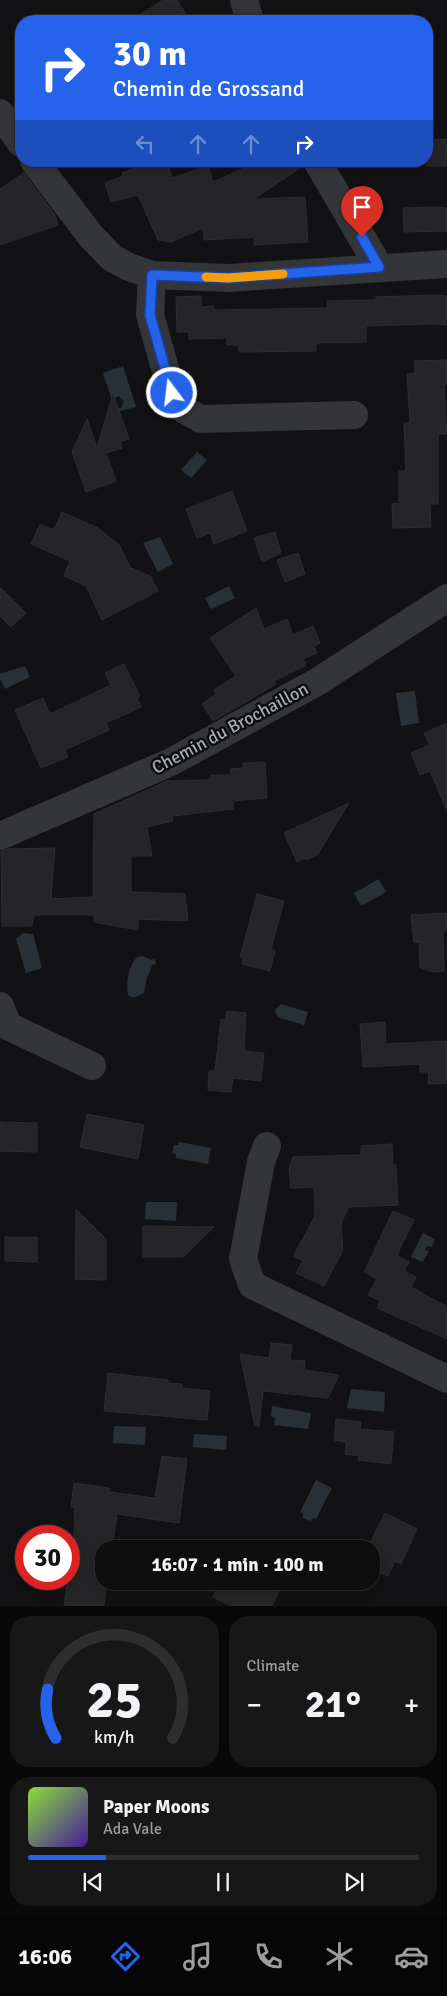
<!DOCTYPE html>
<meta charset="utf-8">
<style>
body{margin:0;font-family:Signika,sans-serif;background:#171718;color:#f1f3f6;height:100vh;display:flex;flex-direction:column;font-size:19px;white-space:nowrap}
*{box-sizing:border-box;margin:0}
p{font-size:16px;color:#9b9c9e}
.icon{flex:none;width:28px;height:28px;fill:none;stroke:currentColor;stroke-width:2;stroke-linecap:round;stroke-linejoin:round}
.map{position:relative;height:1606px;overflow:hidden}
.drawer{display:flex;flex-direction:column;gap:10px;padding:10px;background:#080808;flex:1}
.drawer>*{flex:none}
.hud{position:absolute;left:15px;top:15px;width:418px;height:152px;border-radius:20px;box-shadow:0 2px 12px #0003,0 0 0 1px #2e2e2f;background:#2563eb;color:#fff;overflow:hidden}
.speed{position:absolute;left:15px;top:1525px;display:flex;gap:10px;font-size:25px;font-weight:700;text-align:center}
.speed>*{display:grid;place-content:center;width:65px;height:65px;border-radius:50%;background:#0e0e0f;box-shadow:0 2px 12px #0003,0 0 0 1px #2e2e2f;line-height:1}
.speed .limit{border:8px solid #d22;background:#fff;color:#111}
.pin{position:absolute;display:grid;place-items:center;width:42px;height:42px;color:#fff;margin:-51px -21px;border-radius:50% 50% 50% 0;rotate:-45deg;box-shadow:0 0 5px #0007}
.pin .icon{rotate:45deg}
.me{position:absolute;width:55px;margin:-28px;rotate:345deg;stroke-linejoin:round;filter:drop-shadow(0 0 4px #0008)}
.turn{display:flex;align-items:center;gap:18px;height:105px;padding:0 15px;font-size:22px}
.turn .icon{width:65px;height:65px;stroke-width:2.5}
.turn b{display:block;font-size:35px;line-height:42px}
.lanes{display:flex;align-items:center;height:48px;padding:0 15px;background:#0003;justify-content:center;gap:25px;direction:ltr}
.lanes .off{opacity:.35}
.big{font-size:38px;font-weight:700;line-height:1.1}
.drawer .widget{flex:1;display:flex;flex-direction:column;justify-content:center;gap:8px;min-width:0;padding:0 18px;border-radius:20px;background:#171718}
.drawer .dial{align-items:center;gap:0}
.dial svg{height:130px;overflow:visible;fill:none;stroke:#2e2e2f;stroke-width:7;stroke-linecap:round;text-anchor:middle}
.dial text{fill:#f1f3f6;stroke:none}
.song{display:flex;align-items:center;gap:15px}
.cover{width:60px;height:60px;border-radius:8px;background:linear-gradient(135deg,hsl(90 70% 55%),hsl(260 70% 35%))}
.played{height:5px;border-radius:2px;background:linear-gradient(90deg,#2563eb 20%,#2e2e2f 20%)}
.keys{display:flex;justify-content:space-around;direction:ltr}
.heat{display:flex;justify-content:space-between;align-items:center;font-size:28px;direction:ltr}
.drawer .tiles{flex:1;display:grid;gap:10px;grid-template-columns:1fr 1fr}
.widget:last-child{grid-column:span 2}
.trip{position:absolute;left:95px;top:1540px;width:285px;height:50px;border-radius:20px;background:#0e0e0f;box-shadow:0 2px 12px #0003,0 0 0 1px #2e2e2f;font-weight:700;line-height:50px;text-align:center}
.tabs{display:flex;height:80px;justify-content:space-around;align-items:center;background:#060606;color:#9b9c9e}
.tabs .icon{width:35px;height:35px}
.tabs .selected{color:#2563eb}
.tabs b{font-size:22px;color:#f1f3f6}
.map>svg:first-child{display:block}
.water{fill:#2a3136}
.building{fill:#252528;stroke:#2c2d30}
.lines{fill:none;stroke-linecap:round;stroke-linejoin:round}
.minor{stroke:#343538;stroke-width:28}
.route-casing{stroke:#184099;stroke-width:12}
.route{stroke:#2563eb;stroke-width:9}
.slow{stroke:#f59e0b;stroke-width:9}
.labels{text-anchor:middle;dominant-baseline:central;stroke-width:5;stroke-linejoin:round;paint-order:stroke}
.street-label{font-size:18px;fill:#a5aab3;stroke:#0d0d0f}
</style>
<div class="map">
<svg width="447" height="1606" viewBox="0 0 447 1606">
<rect width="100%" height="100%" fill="#121214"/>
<g class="water">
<path d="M123 366 136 407 116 412V409L121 408 124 401 119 396 112 400 103 373Z"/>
<path d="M197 452 207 460 191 478 181 470Z"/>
<path d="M160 537 173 564 158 572 143 543Z"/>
<path d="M229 586 235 598 211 609 205 598Z"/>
<path d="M25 666 30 677 5 689 0 679V674Z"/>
<path d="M415 691 419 723 401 726 396 693Z"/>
<path d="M379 879 386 892 361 906 354 893Z"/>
<path d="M23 933 33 934 42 968 26 973 16 939Z"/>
<path d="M142 956 151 960 155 959 156 964 152 965 149 974 147 977 144 993 133 998 128 995C126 982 128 968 136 958Z"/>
<path d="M281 1004 308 1012 304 1025 277 1017 275 1010Z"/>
<path d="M179 1142 211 1148 208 1164 176 1158V1154L172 1153 174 1145H178Z"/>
<path d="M146 1202H177L176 1221 145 1219Z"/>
<path d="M423 1233 435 1239 432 1247 427 1246 425 1250 429 1251 423 1262 411 1257Z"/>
<path d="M351 1389 385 1392 384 1412 347 1408Z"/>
<path d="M272 1406 311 1413 308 1429 274 1425 275 1419 271 1416Z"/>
<path d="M114 1426 146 1427 145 1445 113 1443Z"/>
<path d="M194 1434 227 1436 226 1450 193 1447Z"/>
<path d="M316 1480 332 1488 316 1519 313 1518 310 1521 303 1518V1513L300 1512Z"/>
</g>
<g class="building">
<path d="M163 0H177L190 21H130Z"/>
<path d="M447 139V166H427L426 140Z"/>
<path d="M143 161H167L172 178 208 166 213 182 249 166 247 161H301L303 166 254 199 305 197 308 242 254 245V237L204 240 203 228 171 242 158 240 138 195 111 202 105 183 123 176 122 173 144 165Z"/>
<path d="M24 173 55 215 58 225 0 245V189Z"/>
<path d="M434 207 447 208V231L404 232 403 208Z"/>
<path d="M433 295 447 296V325L431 324 366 326V342L316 343V351L239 352V345H227V338L189 339V332H177L176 297 201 296V307L214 306V310L327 308V301L376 300V297Z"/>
<path d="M447 360V384H444L447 434H438V504H430L431 527 393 528 392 504 399 503V471H406L404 423H410L407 374 415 373 414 361Z"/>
<path d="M113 394 129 439 120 442 122 448 106 453 116 481 86 492 72 452 87 419 97 448Z"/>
<path d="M232 491 247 531 214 544 210 533 197 538 186 509Z"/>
<path d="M62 512 98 528 119 545 131 568 150 576 158 591 102 620 86 586 64 576 70 561 31 544 40 524 54 530Z"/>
<path d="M275 532 281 553 262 562 254 538Z"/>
<path d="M298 553 305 574 285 582 277 560Z"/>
<path d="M0 587 26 613 11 627 0 616Z"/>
<path d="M256 608 264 629 287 619 293 635 313 626 320 643 314 646 317 653 303 659 306 665 274 681 276 684 213 721 202 704 216 694 214 690 236 676 210 638Z"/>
<path d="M124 664 140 696 137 698 141 707 106 723 109 730 65 750 68 757 41 768 15 710 43 698 50 714 111 685 105 673Z"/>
<path d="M447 723V811L430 771 420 775 411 753 430 745 424 733Z"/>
<path d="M265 762 267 798 233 801V809L172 816 173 821 147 827 152 856H131V892L185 894 188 921 138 919V930L94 922V915H34L32 926H2L1 851 9 849 55 848 51 899 93 897 94 814 167 781 211 780V775H231L230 769 243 768V763Z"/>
<path d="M349 803 317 855 306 860 305 858 297 862 284 833Z"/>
<path d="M257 894 284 901 271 949 275 951 270 971 242 964 244 958 240 957Z"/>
<path d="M447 913V931L443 932 444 971 432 972 420 967 419 942 414 943 411 915Z"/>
<path d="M227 1011 246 1013 244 1051 264 1053 261 1081 233 1078 231 1092 208 1090 209 1071H215L221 1019 225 1020Z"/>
<path d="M385 1022 386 1044 447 1041V1083L428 1084 429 1072H420V1064L363 1067 360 1024Z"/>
<path d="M87 1114 144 1125 138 1159 80 1147Z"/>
<path d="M0 1122 37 1123V1152L0 1151Z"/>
<path d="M392 1144 393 1165H396L398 1205 349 1207 341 1223 343 1250 324 1286 296 1273 303 1260 293 1257 315 1216 314 1187 291 1188 289 1168 293 1157 361 1155V1146Z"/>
<path d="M76 1209 106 1239V1280L75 1279Z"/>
<path d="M393 1211 414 1220 397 1255 409 1262 404 1271 416 1277 411 1287 447 1307V1339L377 1308 380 1301 368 1295 377 1279 364 1272Z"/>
<path d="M143 1226 214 1227 183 1257H143Z"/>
<path d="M5 1237H37V1262L5 1261Z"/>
<path d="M271 1343 292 1345 290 1360 305 1361 304 1370 339 1375 328 1398 263 1391 259 1426H255L240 1354 269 1358Z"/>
<path d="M108 1373 168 1380V1383L182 1384V1388L210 1391 207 1420 104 1411Z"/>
<path d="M336 1419 361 1422 360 1429 394 1432 391 1464 358 1460 359 1456 345 1454 346 1442 334 1440Z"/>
<path d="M162 1456 187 1459 179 1523 117 1514 112 1549H104V1581H107L104 1606H64L74 1535 75 1508 71 1507 74 1483 109 1488V1492L155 1498Z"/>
<path d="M385 1513 417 1529 401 1564 395 1561 388 1576 371 1568V1541Z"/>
<path d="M221 1581H284L272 1606H231L213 1597Z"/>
</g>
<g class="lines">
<g class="minor">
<path d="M244 0 250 21"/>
<path d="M0 113 21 143"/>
<path d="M34 161 90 235 112 258 129 267 152 275 228 278 447 264"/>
<path d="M317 161 379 267"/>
<path d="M152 275 150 315 172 393 183 409 201 419 354 415"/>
<path d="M0 836 171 762 317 682 447 598"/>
<path d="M0 1006 8 1026 92 1066"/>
<path d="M267 1146 261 1162 243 1259 252 1285 447 1379"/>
</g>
</g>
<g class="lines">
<g class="route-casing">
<path id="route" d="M172 393 150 315 152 275 228 278 379 267 362 237"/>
</g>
<use href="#route" class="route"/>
<path class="slow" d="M206 277 228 278 283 274"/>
</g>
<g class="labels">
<g class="street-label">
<text transform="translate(230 728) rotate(-28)">Chemin du Brochaillon</text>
</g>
</g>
</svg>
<div class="speed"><div class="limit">30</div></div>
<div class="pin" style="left:362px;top:237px;background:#d93025"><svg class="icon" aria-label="arrive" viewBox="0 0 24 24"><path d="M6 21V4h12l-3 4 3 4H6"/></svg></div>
<svg class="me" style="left:172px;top:393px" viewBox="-20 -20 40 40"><circle r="17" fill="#2563eb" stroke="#fff" stroke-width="3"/><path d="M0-11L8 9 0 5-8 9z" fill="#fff"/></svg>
<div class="trip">16:07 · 1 min · 100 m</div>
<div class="hud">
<div class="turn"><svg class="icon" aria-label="right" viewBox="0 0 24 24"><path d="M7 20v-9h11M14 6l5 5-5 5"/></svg><div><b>30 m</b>Chemin de Grossand</div></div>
<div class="lanes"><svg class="icon off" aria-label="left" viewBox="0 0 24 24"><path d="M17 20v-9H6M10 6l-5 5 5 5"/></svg><svg class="icon off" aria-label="ahead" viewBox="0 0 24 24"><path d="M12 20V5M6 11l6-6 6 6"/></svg><svg class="icon off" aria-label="ahead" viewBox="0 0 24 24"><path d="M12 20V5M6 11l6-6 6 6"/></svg><svg class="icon" aria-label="right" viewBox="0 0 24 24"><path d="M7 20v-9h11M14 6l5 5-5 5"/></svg></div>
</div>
</div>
<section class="drawer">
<div class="tiles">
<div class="widget dial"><svg viewBox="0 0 100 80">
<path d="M14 69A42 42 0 1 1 86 69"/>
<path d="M14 69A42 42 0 0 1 9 39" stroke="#2563eb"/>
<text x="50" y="56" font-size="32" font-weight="700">25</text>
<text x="50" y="72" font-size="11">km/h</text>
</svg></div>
<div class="widget"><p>Climate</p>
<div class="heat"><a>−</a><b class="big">21°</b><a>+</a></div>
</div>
<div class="widget">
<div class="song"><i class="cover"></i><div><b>Paper Moons</b><p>Ada Vale</p></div></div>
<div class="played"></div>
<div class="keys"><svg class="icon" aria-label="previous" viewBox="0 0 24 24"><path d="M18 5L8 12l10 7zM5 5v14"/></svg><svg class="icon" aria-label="pause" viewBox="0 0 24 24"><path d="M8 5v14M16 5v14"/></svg><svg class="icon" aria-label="next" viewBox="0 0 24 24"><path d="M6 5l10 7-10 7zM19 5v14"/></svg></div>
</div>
</div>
</section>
<nav class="tabs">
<b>16:06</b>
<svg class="icon selected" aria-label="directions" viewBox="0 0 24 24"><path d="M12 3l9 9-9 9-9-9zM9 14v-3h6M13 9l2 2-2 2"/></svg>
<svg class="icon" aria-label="music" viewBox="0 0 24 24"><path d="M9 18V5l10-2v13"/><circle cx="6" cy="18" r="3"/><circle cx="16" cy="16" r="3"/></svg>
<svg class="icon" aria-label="phone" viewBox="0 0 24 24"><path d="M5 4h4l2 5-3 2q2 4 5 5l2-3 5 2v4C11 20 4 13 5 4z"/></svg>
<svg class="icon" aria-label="climate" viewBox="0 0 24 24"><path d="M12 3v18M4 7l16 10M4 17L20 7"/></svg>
<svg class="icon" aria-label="car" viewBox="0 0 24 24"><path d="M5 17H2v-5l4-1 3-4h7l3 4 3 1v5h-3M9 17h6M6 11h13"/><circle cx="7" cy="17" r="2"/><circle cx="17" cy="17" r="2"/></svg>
</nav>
